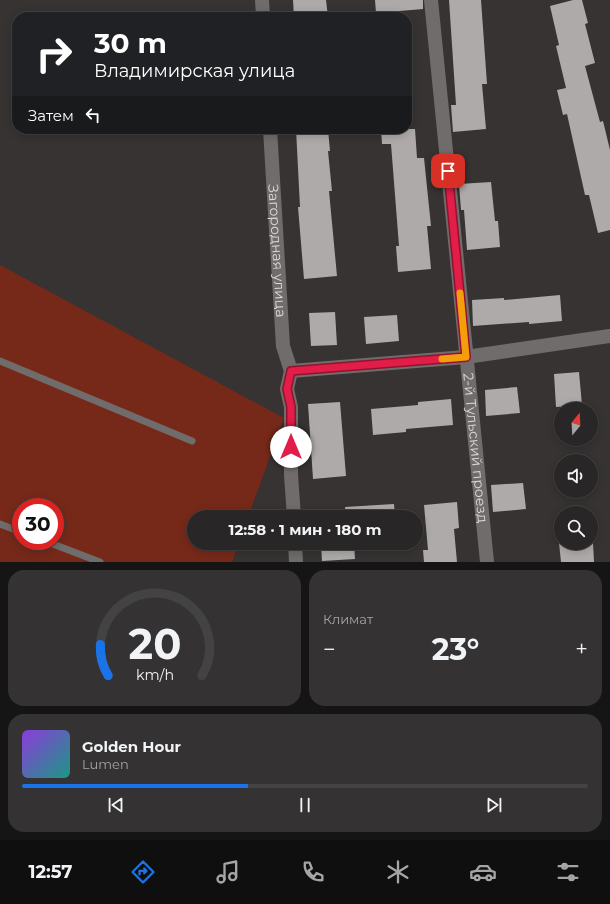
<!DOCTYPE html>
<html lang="ru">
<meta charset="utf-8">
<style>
body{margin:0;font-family:Montserrat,sans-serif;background:#343232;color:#f1f3f6;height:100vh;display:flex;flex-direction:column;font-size:15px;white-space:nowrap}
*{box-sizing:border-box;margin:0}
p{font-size:13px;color:#a5a5a7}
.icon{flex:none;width:22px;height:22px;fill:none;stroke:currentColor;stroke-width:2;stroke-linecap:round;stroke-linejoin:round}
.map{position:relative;height:562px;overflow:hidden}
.panel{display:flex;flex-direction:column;gap:8px;padding:8px;background:#161515;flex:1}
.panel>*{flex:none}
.banner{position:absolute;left:12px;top:12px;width:400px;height:122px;border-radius:16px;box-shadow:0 2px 10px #0003,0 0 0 1px #444343;background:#202124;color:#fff;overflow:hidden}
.needle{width:26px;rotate:18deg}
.buttons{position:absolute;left:554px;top:402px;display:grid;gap:8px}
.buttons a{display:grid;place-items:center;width:44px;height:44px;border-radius:50%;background:#282626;box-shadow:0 2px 10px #0003,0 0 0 1px #444343;font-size:20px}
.speed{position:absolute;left:12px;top:498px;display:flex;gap:8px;font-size:20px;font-weight:700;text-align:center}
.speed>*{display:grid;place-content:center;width:52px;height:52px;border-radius:50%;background:#282626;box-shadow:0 2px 10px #0003,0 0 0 1px #444343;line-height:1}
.speed .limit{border:6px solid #d22;background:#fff;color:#111}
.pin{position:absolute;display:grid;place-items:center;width:34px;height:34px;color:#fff;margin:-17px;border-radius:8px;box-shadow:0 2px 6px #0006}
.me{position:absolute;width:44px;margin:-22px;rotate:0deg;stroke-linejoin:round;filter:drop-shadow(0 0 3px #0008)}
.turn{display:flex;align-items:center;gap:14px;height:84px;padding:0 16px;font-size:18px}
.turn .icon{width:52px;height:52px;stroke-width:2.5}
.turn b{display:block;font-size:28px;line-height:34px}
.then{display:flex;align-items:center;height:38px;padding:0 16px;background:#0003;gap:8px;font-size:15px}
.big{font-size:30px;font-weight:700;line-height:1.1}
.panel .card{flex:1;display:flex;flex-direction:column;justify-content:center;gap:6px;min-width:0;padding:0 14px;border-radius:16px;background:#343232}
.panel .dial{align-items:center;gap:0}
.dial svg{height:104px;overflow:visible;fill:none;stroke:#444343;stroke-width:7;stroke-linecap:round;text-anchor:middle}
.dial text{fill:#f1f3f6;stroke:none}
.song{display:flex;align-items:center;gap:12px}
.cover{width:48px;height:48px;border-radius:6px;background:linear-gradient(135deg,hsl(270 70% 55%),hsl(170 70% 35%))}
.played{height:4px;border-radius:2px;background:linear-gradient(90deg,#1a73e8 40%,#444343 40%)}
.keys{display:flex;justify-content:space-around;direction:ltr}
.heat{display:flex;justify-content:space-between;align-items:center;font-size:22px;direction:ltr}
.panel .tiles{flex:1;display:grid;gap:8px;grid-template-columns:1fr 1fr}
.card:last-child{grid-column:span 2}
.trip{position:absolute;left:187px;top:510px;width:236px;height:40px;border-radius:20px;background:#282626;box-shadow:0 2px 10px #0003,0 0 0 1px #444343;font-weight:700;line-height:40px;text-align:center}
.tab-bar{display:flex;height:64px;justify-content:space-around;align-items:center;background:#100f0f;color:#a5a5a7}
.tab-bar .icon{width:28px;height:28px}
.tab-bar .current{color:#1a73e8}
.tab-bar b{font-size:18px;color:#f1f3f6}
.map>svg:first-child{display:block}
.green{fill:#762919;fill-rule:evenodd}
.building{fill:#aeaaa9}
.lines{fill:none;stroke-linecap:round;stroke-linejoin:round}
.lane{stroke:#706c6b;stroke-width:7}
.street{stroke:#706c6b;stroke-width:14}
.route-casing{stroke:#92132f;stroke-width:10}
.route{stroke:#e11d48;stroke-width:7}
.slow{stroke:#f59e0b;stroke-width:7}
.labels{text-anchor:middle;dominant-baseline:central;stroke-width:4;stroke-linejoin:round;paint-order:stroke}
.street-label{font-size:14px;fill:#dbd8d8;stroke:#1d1b1b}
</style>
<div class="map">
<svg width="610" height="562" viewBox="0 0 610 562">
<rect width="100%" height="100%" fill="#363332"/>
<path class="green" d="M0 265 284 418 248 517H194V543H239L232 562H0ZM21 507H55V541H21Z"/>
<g class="building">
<path d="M293 0H326L328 17H294Z"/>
<path d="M375 0H423V9L376 13Z"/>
<path d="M449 0H481L487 84H482L486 129 453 132 451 105H456Z"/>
<path d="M573 0H582L588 23 585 24 595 63 585 66 600 122 603 121 610 150V230L598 233 589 195H585L567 114 563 115 557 90 566 88 556 46 559 45 550 6Z"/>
<path d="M296 129H328L330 151H328L332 191H329L337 276 304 279 298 207H300Z"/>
<path d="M381 129H415L417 158H424L431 226H427L431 269 398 272 396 246H399L391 144H382Z"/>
<path d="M491 182 495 221H498L500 247 467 250 464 210H461L459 184Z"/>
<path d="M560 295 562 321 529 324V322L473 326 472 300 504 298V300Z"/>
<path d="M335 312 337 345 311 346 309 313Z"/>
<path d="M397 315 399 341 366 344 364 317Z"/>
<path d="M579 372 582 405 556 407 554 374Z"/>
<path d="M517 387 520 413 486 416 485 390Z"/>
<path d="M451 399 453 425 406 429V432L373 435 371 409 418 405V402Z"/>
<path d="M340 402 346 476 313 479 308 404Z"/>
<path d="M523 483 526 509 493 512 491 485Z"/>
<path d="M457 502 459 528 454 529 457 562H424L423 550H428L424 505Z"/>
<path d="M394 504 395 517H346L345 507Z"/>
<path d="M321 543H354L355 559 322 561Z"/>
<path d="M559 543H593L594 562H561Z"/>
</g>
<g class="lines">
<g class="lane">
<path d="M0 361 192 441"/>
<path d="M0 524 21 532"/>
<path d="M45 541 100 562"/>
</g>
<g class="street">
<path d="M262 0 263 17"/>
<path id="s1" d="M431 0 487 562"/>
<path id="s2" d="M270 129 283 346 291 371"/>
<path d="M291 371 466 357 610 336"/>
<path d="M291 371 287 389 291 407V475L294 517"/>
<path d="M295 543 296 562"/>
</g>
</g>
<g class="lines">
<g class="route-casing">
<path id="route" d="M291 447V407L287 389 291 371 466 357 448 171"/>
</g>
<use href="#route" class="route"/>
<path class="slow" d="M442 359 466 357 460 293"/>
</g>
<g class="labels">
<g class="street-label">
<text stroke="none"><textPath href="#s2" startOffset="122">Загородная улица</textPath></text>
<text stroke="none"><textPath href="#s1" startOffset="450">2-й Тульский проезд</textPath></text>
</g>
</g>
</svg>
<div class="buttons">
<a><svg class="needle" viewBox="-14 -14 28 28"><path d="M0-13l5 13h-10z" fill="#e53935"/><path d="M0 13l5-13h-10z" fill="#a5a5a7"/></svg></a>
<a><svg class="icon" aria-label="sound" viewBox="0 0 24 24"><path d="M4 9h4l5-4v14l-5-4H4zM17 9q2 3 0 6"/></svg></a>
<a><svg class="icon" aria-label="search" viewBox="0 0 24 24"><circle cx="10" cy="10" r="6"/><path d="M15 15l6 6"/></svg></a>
</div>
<div class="speed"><div class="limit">30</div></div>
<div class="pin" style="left:448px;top:171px;background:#d93025"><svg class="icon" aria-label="arrive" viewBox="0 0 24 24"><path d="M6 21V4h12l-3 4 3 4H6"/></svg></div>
<svg class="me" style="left:291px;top:447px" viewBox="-20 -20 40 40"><circle r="19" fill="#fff"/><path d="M0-13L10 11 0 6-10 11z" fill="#e11d48"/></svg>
<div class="trip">12:58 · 1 мин · 180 m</div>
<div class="banner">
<div class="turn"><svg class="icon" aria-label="right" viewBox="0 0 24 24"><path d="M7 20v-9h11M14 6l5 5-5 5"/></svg><div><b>30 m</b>Владимирская улица</div></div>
<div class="then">Затем<svg class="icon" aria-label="left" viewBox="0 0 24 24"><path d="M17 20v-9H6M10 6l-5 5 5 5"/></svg></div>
</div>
</div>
<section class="panel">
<div class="tiles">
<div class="card dial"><svg viewBox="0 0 100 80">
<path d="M14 69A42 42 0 1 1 86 69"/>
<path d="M14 69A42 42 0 0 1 8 45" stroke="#1a73e8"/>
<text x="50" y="56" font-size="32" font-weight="700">20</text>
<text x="50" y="72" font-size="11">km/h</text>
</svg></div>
<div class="card"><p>Климат</p>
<div class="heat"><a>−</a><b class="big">23°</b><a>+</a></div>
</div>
<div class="card">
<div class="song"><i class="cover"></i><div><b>Golden Hour</b><p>Lumen</p></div></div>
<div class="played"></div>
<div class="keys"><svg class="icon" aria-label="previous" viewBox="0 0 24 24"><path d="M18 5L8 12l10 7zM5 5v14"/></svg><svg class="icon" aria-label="pause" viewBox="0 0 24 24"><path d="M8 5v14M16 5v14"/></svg><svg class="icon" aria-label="next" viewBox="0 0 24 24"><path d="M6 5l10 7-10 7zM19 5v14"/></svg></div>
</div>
</div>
</section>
<nav class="tab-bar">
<b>12:57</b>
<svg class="icon current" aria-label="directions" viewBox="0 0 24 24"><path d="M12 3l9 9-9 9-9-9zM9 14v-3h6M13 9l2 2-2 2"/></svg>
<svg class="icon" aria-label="music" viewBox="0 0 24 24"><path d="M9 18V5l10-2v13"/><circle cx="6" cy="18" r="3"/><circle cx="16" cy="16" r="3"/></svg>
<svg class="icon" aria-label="phone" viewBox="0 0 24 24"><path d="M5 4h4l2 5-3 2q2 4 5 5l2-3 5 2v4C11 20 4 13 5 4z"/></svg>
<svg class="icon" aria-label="climate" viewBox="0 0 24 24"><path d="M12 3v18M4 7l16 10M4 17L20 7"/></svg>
<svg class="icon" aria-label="car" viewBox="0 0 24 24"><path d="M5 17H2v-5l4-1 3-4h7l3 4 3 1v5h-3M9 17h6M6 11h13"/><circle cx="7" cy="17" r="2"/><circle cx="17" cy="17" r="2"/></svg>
<svg class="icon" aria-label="filters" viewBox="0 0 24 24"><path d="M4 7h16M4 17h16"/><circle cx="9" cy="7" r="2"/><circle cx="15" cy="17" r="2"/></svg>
</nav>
